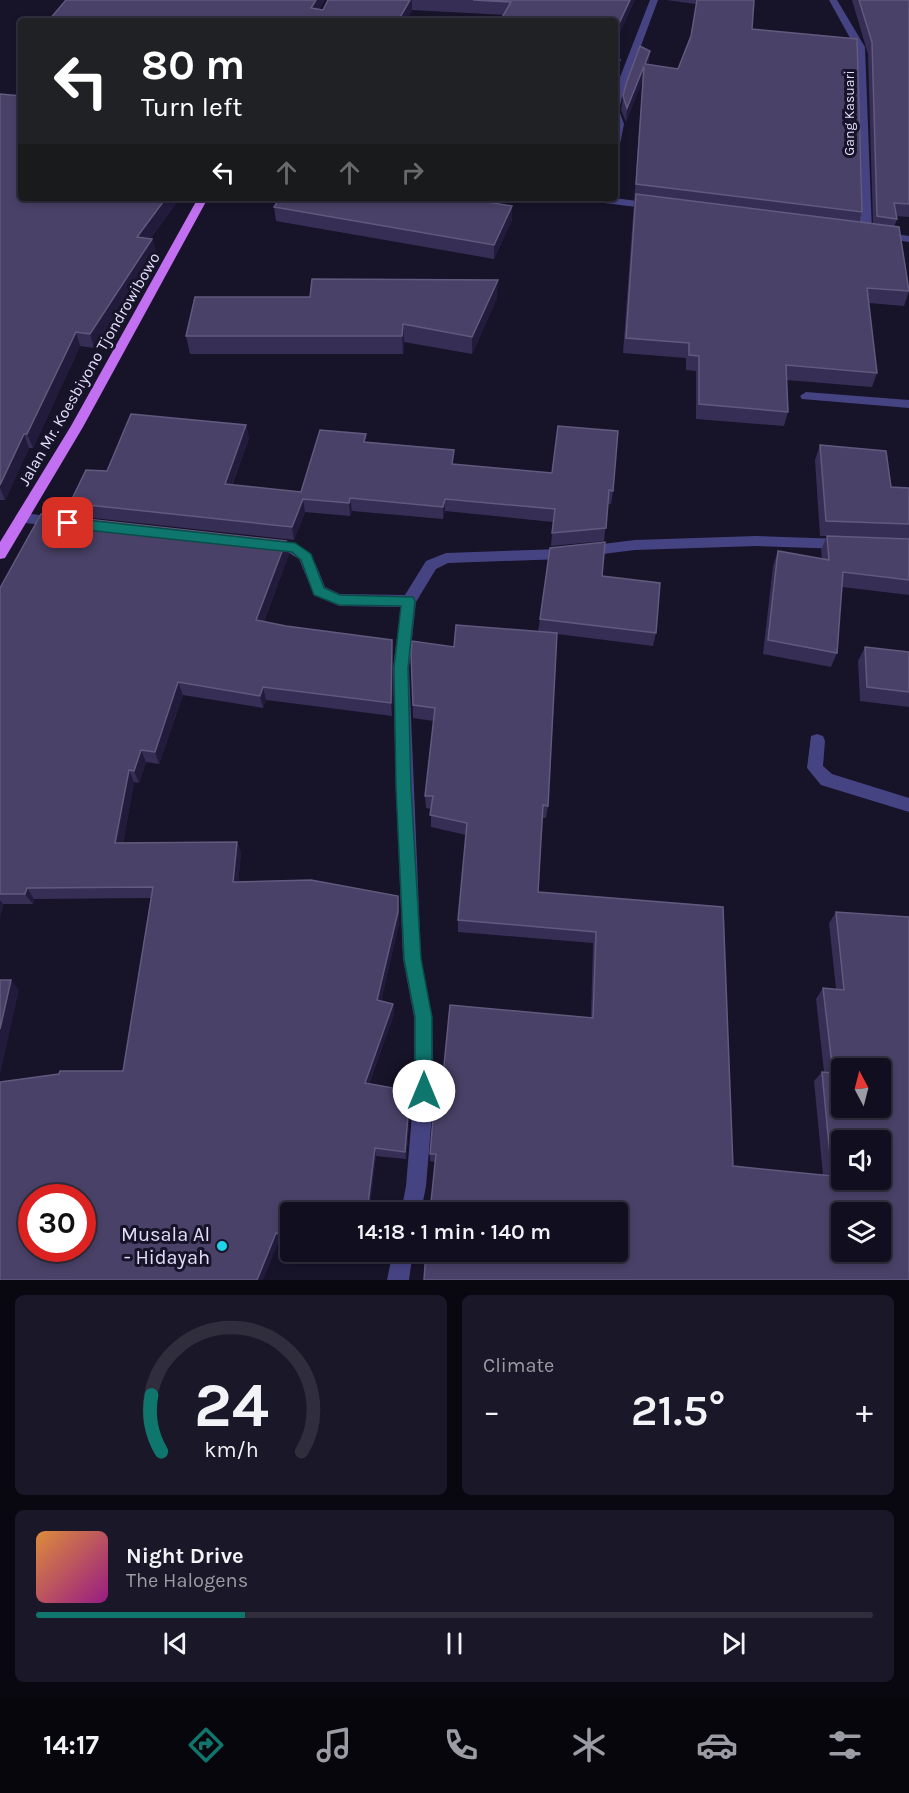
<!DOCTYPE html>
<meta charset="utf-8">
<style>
body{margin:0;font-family:Karla,sans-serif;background:#1a1728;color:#f1f3f6;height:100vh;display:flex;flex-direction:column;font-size:22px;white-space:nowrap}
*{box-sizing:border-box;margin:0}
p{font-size:20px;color:#9c9ca4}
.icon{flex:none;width:33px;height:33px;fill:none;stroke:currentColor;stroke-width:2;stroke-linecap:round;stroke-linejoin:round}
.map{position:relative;height:1280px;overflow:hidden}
.sheet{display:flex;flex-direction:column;gap:15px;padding:15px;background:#090811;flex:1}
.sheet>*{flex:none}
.top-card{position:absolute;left:18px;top:18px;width:600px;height:183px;border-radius:6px;box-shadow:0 3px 9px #0003,0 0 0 2px #302e3d;background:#202124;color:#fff;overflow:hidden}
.needle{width:39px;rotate:353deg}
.buttons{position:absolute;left:831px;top:1058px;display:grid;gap:12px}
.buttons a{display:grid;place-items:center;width:60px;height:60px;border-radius:6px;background:#110e1f;box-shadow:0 3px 9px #0003,0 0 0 2px #302e3d;font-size:30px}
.speed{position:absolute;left:18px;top:1184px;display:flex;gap:12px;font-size:30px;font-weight:700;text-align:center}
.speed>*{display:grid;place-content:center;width:78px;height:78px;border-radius:50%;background:#110e1f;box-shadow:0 3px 9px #0003,0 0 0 2px #302e3d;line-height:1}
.speed .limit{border:9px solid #d22;background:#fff;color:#111}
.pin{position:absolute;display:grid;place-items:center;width:51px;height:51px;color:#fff;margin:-26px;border-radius:12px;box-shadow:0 3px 9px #0006}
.me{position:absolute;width:66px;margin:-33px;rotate:0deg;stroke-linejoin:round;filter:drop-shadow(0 0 4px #0008)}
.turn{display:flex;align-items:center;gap:21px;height:126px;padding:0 24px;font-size:27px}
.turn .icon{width:78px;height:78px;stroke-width:2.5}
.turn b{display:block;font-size:42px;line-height:51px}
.lanes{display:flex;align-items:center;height:57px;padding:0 24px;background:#0003;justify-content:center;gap:30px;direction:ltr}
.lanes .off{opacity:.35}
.big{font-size:45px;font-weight:600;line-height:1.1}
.sheet .widget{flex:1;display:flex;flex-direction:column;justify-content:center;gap:9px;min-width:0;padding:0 21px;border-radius:9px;background:#1a1728}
.sheet .dial{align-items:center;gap:0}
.dial svg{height:156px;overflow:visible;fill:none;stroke:#302e3d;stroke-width:7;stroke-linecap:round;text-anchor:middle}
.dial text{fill:#f1f3f6;stroke:none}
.song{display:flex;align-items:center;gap:18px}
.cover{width:72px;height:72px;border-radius:9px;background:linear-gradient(135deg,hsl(30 70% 55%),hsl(310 70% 35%))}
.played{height:6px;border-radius:3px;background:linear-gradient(90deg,#0f766e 25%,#302e3d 25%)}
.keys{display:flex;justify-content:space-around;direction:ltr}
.heat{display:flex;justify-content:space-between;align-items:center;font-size:33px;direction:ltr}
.sheet .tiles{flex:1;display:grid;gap:15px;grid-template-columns:1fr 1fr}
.widget:last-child{grid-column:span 2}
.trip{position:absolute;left:280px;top:1202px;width:348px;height:60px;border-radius:6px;background:#110e1f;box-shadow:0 3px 9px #0003,0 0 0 2px #302e3d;font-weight:600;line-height:60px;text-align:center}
.menu{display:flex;height:96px;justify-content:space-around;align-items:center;background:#07060c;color:#9c9ca4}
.menu .icon{width:42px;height:42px}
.menu .current{color:#0f766e}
.menu b{font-size:27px;color:#f1f3f6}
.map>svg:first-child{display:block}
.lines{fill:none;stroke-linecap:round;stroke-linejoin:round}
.minor{fill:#464383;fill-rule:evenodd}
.major{fill:#c270f1;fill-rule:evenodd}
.wall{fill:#372e55}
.shaded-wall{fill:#221b3c}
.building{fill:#494167;stroke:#615a7e;stroke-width:1.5;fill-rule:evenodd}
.route{fill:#0f766e;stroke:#0a4d48;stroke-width:1.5}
.poi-dot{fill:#1ed2e9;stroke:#171329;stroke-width:2}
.labels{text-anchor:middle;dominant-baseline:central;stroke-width:6;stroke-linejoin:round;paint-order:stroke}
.far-street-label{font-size:14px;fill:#e2defc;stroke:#171329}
.street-label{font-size:16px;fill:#e2defc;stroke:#171329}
.near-poi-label{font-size:20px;fill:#e2defc;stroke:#171329;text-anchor:end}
</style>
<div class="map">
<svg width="909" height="1280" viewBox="0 0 909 1280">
<rect width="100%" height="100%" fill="#171329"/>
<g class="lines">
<g class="minor">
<path d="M650 0H658L622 97 619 110 624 124 620 144 615 147V90Z"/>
<path d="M829 0H837L865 47 872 232 866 235 860 232 855 47Z"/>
<path d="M583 198H614L653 203 658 206 653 209 588 201Z"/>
<path d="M883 232 909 236V242L879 237 877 235Z"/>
<path d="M806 392 909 400V408L802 399 800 396Z"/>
<path d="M22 513 59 517 66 522 59 527 17 522 15 518 17 514Z"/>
<path d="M756 536 843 539 850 544 843 549 756 546 635 550 562 559 448 563 436 569 416 602 409 668 421 959 432 1017 434 1091 426 1186 421 1212H401L406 1186 414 1091V1017L403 959 396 788 393 668 401 607 339 606 314 595 299 559 289 553 263 548 261 544 268 539C309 544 311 550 325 587L340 594 405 595 426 561 446 553 562 549 635 540Z"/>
<path d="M817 734 823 736 825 741 823 766 832 774 909 798V812L821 785 807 768 811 736Z"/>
<path d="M393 1251H413L409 1280H387Z"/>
</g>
<path class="major" d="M198 198H208L83 427 5 558 0 559V542L71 426Z"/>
</g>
<g class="wall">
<path d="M325 0 319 9 323 10 328 0H635L615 42V21L412 10 406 21 49 20Z"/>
<path d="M666 0H754L752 29 862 212 859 222 873 224 868 54 852 0H909V217L896 216 897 219 894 227 909 291 904 306 869 303 877 373 872 387 786 380 788 412 784 426 696 419V371L686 370V358L623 353 643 79 626 122 621 110 623 96 648 65 678 69 691 36 696 4Z"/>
<path d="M0 94 180 198 150 239H152L156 253 94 348 80 346 33 448H29L5 500H0Z"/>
<path d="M466 199 512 206V220L494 259 276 221 274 207Z"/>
<path d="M497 298 472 354 404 342 403 354H190L186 336Z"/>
<path d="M246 425 249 438 232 485 301 492 367 442 454 464 613 491 611 504H608L604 541 551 546 553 522 445 511 443 519 352 511 350 516 305 512 294 540 75 516 70 503Z"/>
<path d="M820 445 891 487 909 488V595L842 587 837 653 831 667 763 654 773 566 778 551 822 559 821 550 827 536H820L815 460Z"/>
<path d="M289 554 264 621 393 653 392 716 266 700 263 708 183 695 159 764 146 762 139 783 134 782 123 843 237 842 241 853 238 882 398 896 399 923 381 1001 393 1004 394 1014 369 1084 411 1099 406 1159 376 1156 369 1212H291V1241L280 1239 123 1071 151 898 34 899 33 904H3L0 918V588Z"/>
<path d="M602 576 656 633 653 646 557 634 548 806 546 818H542L538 892 723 907 733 1166 823 1175 814 1081 822 1072H824L816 999 823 988 836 989 829 923 836 912 909 1280 430 1161V1154L441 1096 591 1017 593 943 458 932V920L466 835 431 827V809L426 808 425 796 434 721 413 718 411 654 538 631 540 619Z"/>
<path d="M865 647 909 652V707L860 701 858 661Z"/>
<path d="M334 1251H365L364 1258Z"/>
</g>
<g class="shaded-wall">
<path d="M316 0H325L312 21 311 8Z"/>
<path d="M410 0H412V10L406 21H398Z"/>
<path d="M630 0H635L615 42V32Z"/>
<path d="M650 51 649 65 645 64Z"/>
<path d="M620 60 619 74 615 84V74Z"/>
<path d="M644 66 643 79 626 122 627 108Z"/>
<path d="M166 198H180L141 251 137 237Z"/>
<path d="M512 206V220L494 259V245Z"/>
<path d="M152 239 156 253 94 348 90 334Z"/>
<path d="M498 280 497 298 472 354V337Z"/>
<path d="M403 324 404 342 403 354 402 336Z"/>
<path d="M76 332 80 346 33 448 27 434Z"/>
<path d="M246 425 249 438 227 497 225 484Z"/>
<path d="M24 434 29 448 5 500 0 488V485Z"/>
<path d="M350 498 352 511 350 516 349 503Z"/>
<path d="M303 499 305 512 294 540 292 527Z"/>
<path d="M445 499V511L443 519V507Z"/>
<path d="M286 541 289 554 259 633 256 620Z"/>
<path d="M392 640 393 653 392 716 391 703Z"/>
<path d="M178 682 183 695 159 764 155 752Z"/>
<path d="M263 687 266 700 263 708 260 696Z"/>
<path d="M141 750 146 762 139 783 134 771Z"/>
<path d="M129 770 134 782 121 854 115 843Z"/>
<path d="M237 842 241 853 237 893 233 882Z"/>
<path d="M27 888 34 899 33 904 25 894Z"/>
<path d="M398 896 399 923 379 1009 377 1000Z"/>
<path d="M0 900 3 904 0 918Z"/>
<path d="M11 980 19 990 0 1075V1029Z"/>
<path d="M393 1004 394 1014 366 1091 365 1083Z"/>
<path d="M410 1091 411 1099 406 1159 405 1152Z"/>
<path d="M375 1148 376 1156 369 1212H367Z"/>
<path d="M276 1233 280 1239 263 1280H257Z"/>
</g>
<g class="building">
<path d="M66 0H316L311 8 323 10 328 0H410L398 21 49 20Z"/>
<path d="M473 0H630L615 32V21H500L511 2Z"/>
<path d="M697 0H754L752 29 857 39 862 212 636 184 644 66 627 108 623 96 626 84 640 46 650 51 645 64 678 69 691 36Z"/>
<path d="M859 0H909V204L894 203 897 219 877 216 872 42Z"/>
<path d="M615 60H620L615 74Z"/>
<path d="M0 94 21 96V198H166L137 237 152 239 90 334 76 332 27 434H24L0 485Z"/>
<path d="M636 194 899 227 909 291 867 288 877 373 786 365 788 412 699 404V356L689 355V343L626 338Z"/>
<path d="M280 198H463L512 206 494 245 274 207Z"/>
<path d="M312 279 498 280 472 337 403 324 402 336H186L195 297H310Z"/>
<path d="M131 414 246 425 225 484 301 492 320 430 366 434 364 442 454 450 452 464 552 473 558 426 618 431 613 491 609 490 606 528 552 533 555 509 445 499 443 507 350 498 349 503 303 499 292 527 70 503 86 470 107 471Z"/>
<path d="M820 445 886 451 891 487 909 488V524L826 521Z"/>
<path d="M41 514 286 541 256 620 286 626 392 640 391 703 263 687 260 696 178 682 155 752 141 750 134 771 129 770 115 843 237 842 233 882 311 880 398 896V912L377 1000 393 1004 365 1083 410 1091 405 1152 375 1148 367 1212H291V1236L276 1233 257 1280H0V1082L59 1074 60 1071H123L153 887 27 888 25 894H0V588ZM32 1197H82V1248H32Z"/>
<path d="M827 536 909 539V580L843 572 837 653 768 640 778 551 829 560Z"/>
<path d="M605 542 602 576 660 583 656 633 540 619 550 548Z"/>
<path d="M456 625 557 633 548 806 543 805 538 892 723 907 733 1166 832 1176 822 1072 833 1073 823 988 844 990 836 912 909 917V1280H424L426 1251H618V1212H430L436 1154H430L435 1095 441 1096 450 1005 593 1018 596 932 458 920 467 823 430 815 433 796H425L435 708 413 705 411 654 412 641 454 647ZM842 1068H880V1107H842ZM842 1140H880V1179H842ZM842 1212H880V1251H842Z"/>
<path d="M865 647 909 652V692L867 687Z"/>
<path d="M0 980H11L0 1029Z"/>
</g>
<path class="route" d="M68 518 295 543 311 554 324 588 340 595 413 597 415 601 408 668 411 788 421 959 432 1017V1091L430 1097 424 1100 417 1097 415 1091V1017L404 959 396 788 394 668 401 606 339 605 314 595 301 560 292 552 68 528 61 523Z"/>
<circle class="poi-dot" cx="222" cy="1246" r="6"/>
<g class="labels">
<g class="far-street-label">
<text transform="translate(849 113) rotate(-90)">Gang Kasuari</text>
</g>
<g class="street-label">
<text transform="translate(89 369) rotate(-60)">Jalan Mr. Koesbiyono Tjondrowibowo</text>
</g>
<g class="near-poi-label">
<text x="210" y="1234">Musala Al<tspan x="210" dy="23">- Hidayah</tspan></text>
</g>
</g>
</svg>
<div class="buttons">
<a><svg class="needle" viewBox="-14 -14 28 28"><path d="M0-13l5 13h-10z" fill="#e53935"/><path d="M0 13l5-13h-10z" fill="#9c9ca4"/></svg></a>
<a><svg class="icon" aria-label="sound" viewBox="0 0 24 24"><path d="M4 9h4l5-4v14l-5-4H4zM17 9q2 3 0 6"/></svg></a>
<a><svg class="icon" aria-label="layers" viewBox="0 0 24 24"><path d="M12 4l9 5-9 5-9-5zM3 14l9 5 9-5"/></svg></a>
</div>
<div class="speed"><div class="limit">30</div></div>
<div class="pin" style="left:68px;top:523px;background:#d93025"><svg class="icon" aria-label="arrive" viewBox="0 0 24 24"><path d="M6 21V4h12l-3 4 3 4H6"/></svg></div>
<svg class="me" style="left:424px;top:1091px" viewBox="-20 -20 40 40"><circle r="19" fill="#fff"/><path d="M0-13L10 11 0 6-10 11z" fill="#0f766e"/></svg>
<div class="trip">14:18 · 1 min · 140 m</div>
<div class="top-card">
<div class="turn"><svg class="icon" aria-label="left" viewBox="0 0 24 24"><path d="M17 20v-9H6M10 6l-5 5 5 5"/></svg><div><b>80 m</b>Turn left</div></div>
<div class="lanes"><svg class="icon" aria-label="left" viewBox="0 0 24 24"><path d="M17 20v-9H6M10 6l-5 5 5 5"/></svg><svg class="icon off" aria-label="ahead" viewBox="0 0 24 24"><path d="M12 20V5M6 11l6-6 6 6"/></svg><svg class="icon off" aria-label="ahead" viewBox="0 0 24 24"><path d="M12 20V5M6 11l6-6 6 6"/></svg><svg class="icon off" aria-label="right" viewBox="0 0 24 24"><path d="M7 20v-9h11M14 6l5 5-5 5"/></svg></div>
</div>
</div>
<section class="sheet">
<div class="tiles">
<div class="widget dial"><svg viewBox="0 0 100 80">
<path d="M14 69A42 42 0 1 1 86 69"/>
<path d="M14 69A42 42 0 0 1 9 40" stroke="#0f766e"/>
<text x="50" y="56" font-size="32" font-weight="700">24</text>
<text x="50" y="72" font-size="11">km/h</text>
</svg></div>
<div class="widget"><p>Climate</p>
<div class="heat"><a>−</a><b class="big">21.5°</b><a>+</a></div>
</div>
<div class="widget">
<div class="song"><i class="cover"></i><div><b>Night Drive</b><p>The Halogens</p></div></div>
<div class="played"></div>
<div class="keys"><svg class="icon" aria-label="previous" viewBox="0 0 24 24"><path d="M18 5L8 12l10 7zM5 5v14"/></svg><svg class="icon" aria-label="pause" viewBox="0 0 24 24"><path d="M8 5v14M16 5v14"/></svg><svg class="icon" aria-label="next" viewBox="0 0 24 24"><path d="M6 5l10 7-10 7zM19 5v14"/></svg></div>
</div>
</div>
</section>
<nav class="menu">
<b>14:17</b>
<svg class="icon current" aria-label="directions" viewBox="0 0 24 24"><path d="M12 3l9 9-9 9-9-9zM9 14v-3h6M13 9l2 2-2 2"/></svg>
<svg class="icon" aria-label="music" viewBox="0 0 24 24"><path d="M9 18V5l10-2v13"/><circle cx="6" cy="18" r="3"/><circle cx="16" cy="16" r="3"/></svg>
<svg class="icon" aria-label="phone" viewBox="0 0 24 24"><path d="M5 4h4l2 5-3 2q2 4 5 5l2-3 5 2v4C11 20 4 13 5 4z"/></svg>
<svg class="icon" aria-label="climate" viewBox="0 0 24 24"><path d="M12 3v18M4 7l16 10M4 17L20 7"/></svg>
<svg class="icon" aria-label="car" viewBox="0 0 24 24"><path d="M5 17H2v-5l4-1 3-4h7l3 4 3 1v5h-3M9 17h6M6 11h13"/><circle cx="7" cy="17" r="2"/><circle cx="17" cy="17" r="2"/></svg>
<svg class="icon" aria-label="filters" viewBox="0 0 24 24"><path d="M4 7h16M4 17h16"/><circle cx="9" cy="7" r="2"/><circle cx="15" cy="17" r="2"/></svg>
</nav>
